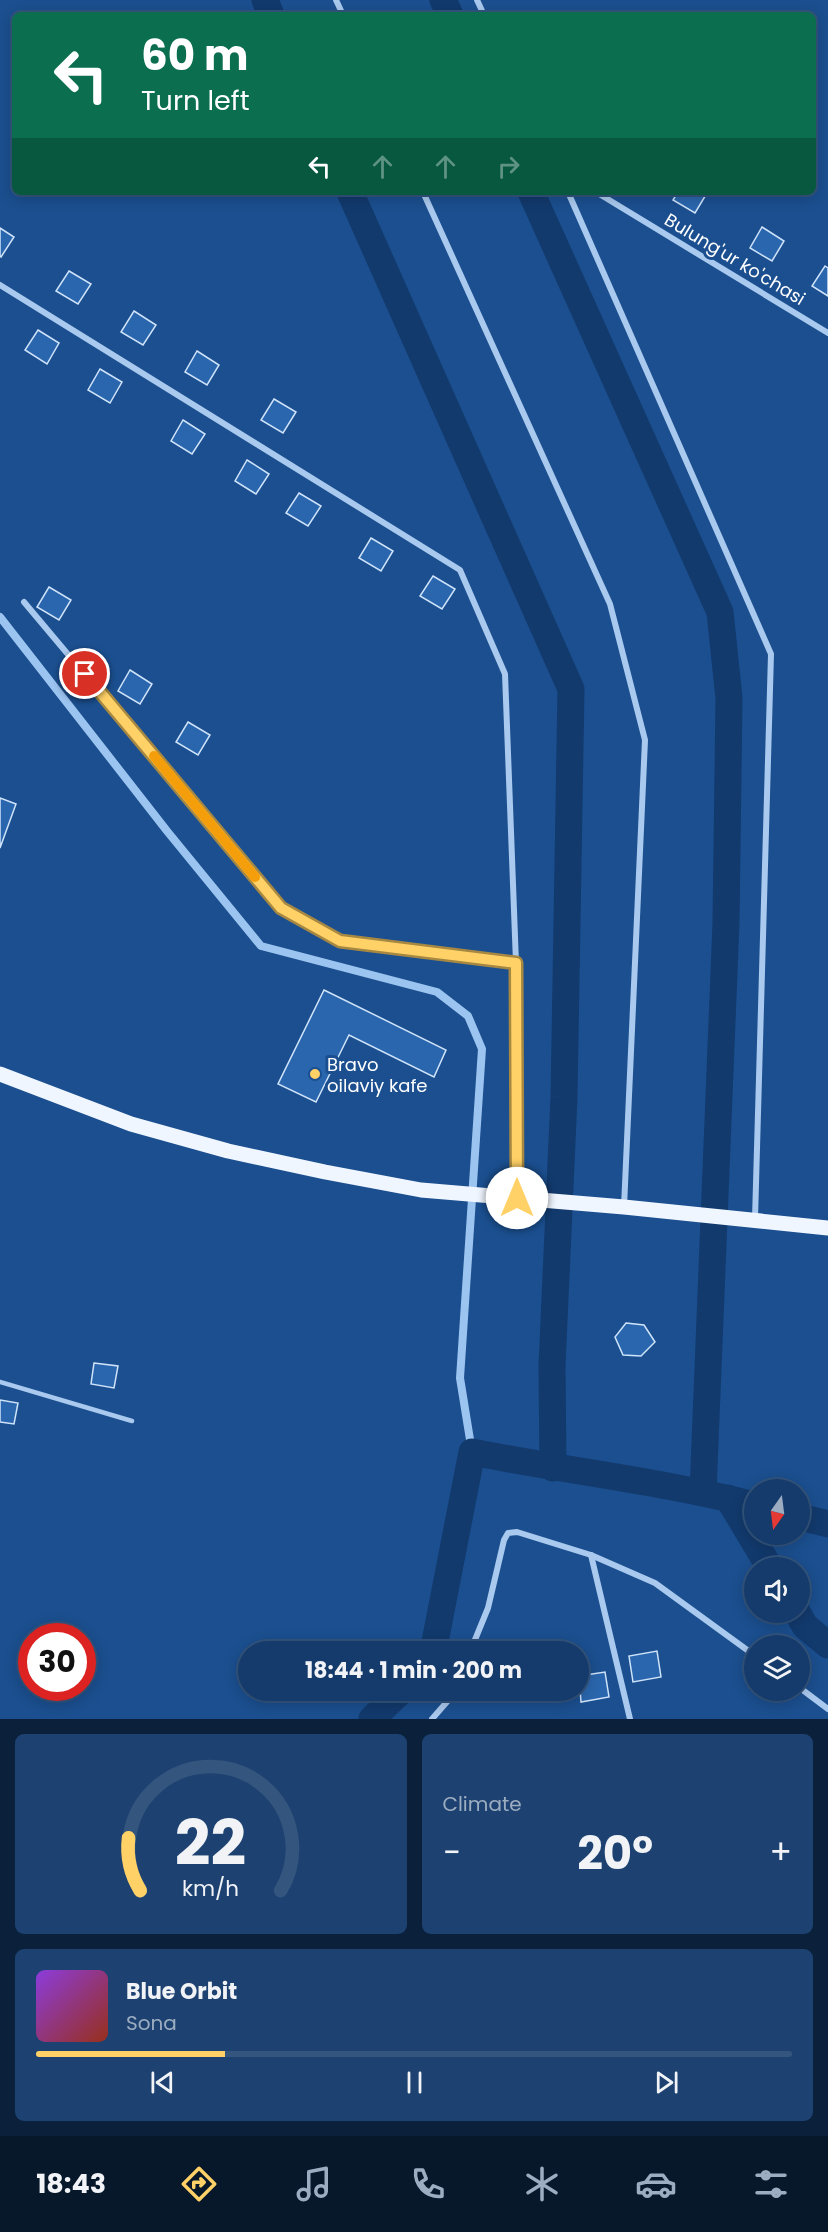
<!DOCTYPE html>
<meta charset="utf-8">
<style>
body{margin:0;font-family:Poppins,sans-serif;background:#1d4271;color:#f1f3f6;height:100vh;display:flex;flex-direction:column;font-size:22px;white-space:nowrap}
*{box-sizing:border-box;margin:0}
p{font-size:20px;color:#9dadc1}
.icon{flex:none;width:33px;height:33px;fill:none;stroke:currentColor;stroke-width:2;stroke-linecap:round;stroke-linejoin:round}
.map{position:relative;height:1719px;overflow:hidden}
.side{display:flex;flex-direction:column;gap:15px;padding:15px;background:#0b203b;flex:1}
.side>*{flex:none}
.hud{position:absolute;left:12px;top:12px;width:804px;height:183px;border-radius:9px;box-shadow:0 3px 15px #0003,0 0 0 2px #33557e;background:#0b6e4f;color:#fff;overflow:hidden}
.needle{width:39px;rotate:194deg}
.fabs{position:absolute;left:744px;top:1479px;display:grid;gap:12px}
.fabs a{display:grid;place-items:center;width:66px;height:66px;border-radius:50%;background:#143b6b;box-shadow:0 3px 15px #0003,0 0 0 2px #33557e;font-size:30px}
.speed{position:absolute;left:18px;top:1623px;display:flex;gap:12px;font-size:30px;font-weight:700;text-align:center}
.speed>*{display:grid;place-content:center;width:78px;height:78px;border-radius:50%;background:#143b6b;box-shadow:0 3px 15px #0003,0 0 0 2px #33557e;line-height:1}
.speed .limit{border:9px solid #d22;background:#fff;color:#111}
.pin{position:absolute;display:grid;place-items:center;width:51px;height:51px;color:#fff;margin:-26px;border:3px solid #fff;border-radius:50%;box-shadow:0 2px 6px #0007}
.me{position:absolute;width:66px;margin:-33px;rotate:0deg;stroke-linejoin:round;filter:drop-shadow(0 0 4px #0008)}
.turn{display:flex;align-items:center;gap:21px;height:126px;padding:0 30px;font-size:27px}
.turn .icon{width:78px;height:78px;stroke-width:2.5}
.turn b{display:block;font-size:42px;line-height:51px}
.lanes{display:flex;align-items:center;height:57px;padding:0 30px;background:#0003;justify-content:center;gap:30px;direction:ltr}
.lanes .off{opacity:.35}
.big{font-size:45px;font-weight:700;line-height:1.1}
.side .widget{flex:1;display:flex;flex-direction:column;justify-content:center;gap:9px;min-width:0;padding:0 21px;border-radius:9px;background:#1d4271}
.side .dial{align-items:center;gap:0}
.dial svg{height:156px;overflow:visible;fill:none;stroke:#33557e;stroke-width:7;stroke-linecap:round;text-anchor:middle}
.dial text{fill:#f1f3f6;stroke:none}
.song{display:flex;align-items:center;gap:18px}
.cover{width:72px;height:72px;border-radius:9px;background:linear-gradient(135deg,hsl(270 70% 55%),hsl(10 70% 35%))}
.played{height:6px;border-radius:3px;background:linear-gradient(90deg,#ffd166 25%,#33557e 25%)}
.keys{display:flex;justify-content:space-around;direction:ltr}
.heat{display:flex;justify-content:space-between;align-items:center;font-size:33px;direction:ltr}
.side .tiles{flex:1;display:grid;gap:15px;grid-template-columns:1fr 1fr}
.widget:last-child{grid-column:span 2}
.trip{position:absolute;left:238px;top:1641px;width:351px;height:60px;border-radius:30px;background:#143b6b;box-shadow:0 3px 15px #0003,0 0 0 2px #33557e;font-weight:700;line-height:60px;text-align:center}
.tab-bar{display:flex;height:96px;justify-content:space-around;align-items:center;background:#08182b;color:#9dadc1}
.tab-bar .icon{width:42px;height:42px}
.tab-bar .active{color:#ffd166}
.tab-bar b{font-size:27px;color:#f1f3f6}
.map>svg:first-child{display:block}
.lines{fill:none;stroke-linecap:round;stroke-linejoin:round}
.stream{stroke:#9cc4f0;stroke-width:8}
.canal{stroke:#123a6d;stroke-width:27}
.building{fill:#2a66ad;stroke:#cfe3fa;stroke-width:1.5}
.service{stroke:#a9c9ee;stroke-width:4.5}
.minor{stroke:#a9c9ee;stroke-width:6}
.primary{stroke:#f0f6ff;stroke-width:15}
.route-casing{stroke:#a68842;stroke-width:15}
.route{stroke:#ffd166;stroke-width:10}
.slow{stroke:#f59e0b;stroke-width:10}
.poi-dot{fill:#ffd166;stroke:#1b4f8f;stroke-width:2}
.labels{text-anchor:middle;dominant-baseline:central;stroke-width:6;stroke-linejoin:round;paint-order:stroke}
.street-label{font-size:18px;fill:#fff;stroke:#1b4f8f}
.poi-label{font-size:18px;fill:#fff;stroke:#1b4f8f;text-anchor:start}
</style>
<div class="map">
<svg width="828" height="1719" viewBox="0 0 828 1719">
<rect width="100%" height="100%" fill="#1b4f8f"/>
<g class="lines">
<path class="stream" d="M0 617 167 831 261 946 437 992 468 1016 482 1049 460 1378 472 1452"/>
<g class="canal">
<path d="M265 0 271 15"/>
<path d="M443 0 450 15"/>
<path d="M350 192 571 689 564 1097 552 1366 553 1468"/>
<path d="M531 192 720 612 729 698 726 923 703 1492"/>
<path d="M728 1498 770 1568"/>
<path d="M800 1517 828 1524"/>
<path d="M797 1612 805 1626 828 1645"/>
<path d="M433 1652 472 1452C566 1471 662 1481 754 1505"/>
<path d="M372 1719 402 1690"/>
</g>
</g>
<g class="building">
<path d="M678 192H706L707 193 695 213 673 200Z"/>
<path d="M762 227 784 241 772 261 750 248Z"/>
<path d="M0 228 14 237 1 257 0 256Z"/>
<path d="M825 266 828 268V296L812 286Z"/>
<path d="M69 271 91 284 78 304 56 291Z"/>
<path d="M134 311 156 325 143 345 121 332Z"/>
<path d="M38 330 59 343 47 364 25 350Z"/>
<path d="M197 351 219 365 207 385 185 372Z"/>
<path d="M100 369 122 382 110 403 88 390Z"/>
<path d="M274 399 296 412 283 433 261 420Z"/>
<path d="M183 420 205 434 192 454 171 441Z"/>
<path d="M247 460 269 474 256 494 235 481Z"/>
<path d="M299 493 321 506 308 526 286 513Z"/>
<path d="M371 538 393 551 381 571 359 558Z"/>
<path d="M433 576 455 589 442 609 420 596Z"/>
<path d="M49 587 71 600 59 620 37 607Z"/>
<path d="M130 670 152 684 140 704 118 691Z"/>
<path d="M188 722 210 735 198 755 176 742Z"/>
<path d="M0 798 16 804 0 848Z"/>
<path d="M324 990 446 1050 434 1077 349 1035 316 1102 278 1084Z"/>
<path d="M626 1323 644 1325 655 1342 641 1356 623 1355 615 1337Z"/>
<path d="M94 1363 118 1366 114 1388 91 1384Z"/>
<path d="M0 1400 18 1403 14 1424 0 1422Z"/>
<path d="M657 1651 661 1677 633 1682 629 1656Z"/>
<path d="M605 1672 609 1697 581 1702 579 1676Z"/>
</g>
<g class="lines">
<path class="service" d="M0 1382 132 1421"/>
<g class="minor">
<path d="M336 0 343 15"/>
<path d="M477 0 484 15"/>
<path d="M423 192 610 604 645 740 624 1207"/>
<path d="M568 192 771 654 755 1219"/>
<path d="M596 192 828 333"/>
<path d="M0 285 460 570 505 674 516 963 517 1198"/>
<path d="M24 602 281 908 340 941 516 963"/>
<path d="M591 1555 630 1719"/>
<path d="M470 1652 488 1608 504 1540 508 1533 517 1532 591 1555 655 1583 754 1655"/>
<path d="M800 1688 828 1709"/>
<path d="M432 1719 452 1696 454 1690"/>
</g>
<path class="primary" d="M0 1074 131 1124 228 1151 325 1172 421 1190 624 1207 828 1228"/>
</g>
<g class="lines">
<g class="route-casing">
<path id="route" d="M85 674 281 908 340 941 516 963 517 1198"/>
</g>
<use href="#route" class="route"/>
<path class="slow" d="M154 756 255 877"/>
</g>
<circle class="poi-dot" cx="315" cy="1074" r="6"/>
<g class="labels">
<g class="street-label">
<text transform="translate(735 259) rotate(31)">Bulung'ur ko'chasi</text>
</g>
<g class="poi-label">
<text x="327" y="1064">Bravo<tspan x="327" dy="21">oilaviy kafe</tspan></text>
</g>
</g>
</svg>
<div class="fabs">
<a><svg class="needle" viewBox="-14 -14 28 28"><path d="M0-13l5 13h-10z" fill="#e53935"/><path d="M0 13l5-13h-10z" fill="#9dadc1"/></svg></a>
<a><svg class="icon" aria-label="sound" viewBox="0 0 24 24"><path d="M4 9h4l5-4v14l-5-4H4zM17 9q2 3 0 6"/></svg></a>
<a><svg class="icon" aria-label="layers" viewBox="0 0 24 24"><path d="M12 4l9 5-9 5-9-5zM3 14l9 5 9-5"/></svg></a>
</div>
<div class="speed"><div class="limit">30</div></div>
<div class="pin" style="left:85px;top:674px;background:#d93025"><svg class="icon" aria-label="arrive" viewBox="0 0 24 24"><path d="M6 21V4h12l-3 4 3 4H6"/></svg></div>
<svg class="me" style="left:517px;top:1198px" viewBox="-20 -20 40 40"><circle r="19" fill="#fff"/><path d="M0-13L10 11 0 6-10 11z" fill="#ffd166"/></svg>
<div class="trip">18:44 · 1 min · 200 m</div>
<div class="hud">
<div class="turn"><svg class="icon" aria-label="left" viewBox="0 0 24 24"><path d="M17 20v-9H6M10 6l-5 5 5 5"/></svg><div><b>60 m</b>Turn left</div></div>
<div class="lanes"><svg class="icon" aria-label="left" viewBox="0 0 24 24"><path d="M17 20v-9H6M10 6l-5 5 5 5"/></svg><svg class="icon off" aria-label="ahead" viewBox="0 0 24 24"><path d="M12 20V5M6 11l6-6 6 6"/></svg><svg class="icon off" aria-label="ahead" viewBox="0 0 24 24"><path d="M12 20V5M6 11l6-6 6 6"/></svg><svg class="icon off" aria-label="right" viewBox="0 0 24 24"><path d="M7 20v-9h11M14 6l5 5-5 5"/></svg></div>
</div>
</div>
<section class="side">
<div class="tiles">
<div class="widget dial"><svg viewBox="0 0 100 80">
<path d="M14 69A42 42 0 1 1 86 69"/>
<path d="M14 69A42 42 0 0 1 8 42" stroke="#ffd166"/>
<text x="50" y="56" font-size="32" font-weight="700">22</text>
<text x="50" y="72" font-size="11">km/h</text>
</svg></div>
<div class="widget"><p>Climate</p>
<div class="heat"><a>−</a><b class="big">20°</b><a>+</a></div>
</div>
<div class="widget">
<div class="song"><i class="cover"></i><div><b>Blue Orbit</b><p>Sona</p></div></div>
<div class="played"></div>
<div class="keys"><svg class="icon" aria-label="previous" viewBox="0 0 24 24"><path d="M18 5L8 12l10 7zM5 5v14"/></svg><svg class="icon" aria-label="pause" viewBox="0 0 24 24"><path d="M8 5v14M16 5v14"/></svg><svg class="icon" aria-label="next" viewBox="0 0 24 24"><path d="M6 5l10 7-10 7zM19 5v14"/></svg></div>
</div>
</div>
</section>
<nav class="tab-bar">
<b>18:43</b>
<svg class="icon active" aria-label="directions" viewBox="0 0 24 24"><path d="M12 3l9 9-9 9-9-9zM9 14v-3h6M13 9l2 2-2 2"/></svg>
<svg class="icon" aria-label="music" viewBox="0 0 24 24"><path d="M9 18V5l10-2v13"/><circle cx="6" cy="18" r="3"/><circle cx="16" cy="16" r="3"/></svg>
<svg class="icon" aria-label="phone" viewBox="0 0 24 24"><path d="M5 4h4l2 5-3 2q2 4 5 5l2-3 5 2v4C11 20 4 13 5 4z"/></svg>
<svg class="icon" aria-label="climate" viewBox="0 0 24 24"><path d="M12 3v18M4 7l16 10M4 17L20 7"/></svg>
<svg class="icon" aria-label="car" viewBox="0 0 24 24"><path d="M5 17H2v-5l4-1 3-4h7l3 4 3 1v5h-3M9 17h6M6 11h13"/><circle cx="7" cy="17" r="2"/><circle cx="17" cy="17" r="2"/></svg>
<svg class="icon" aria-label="filters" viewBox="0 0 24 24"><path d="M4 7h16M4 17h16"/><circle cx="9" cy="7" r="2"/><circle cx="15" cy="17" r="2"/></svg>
</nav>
